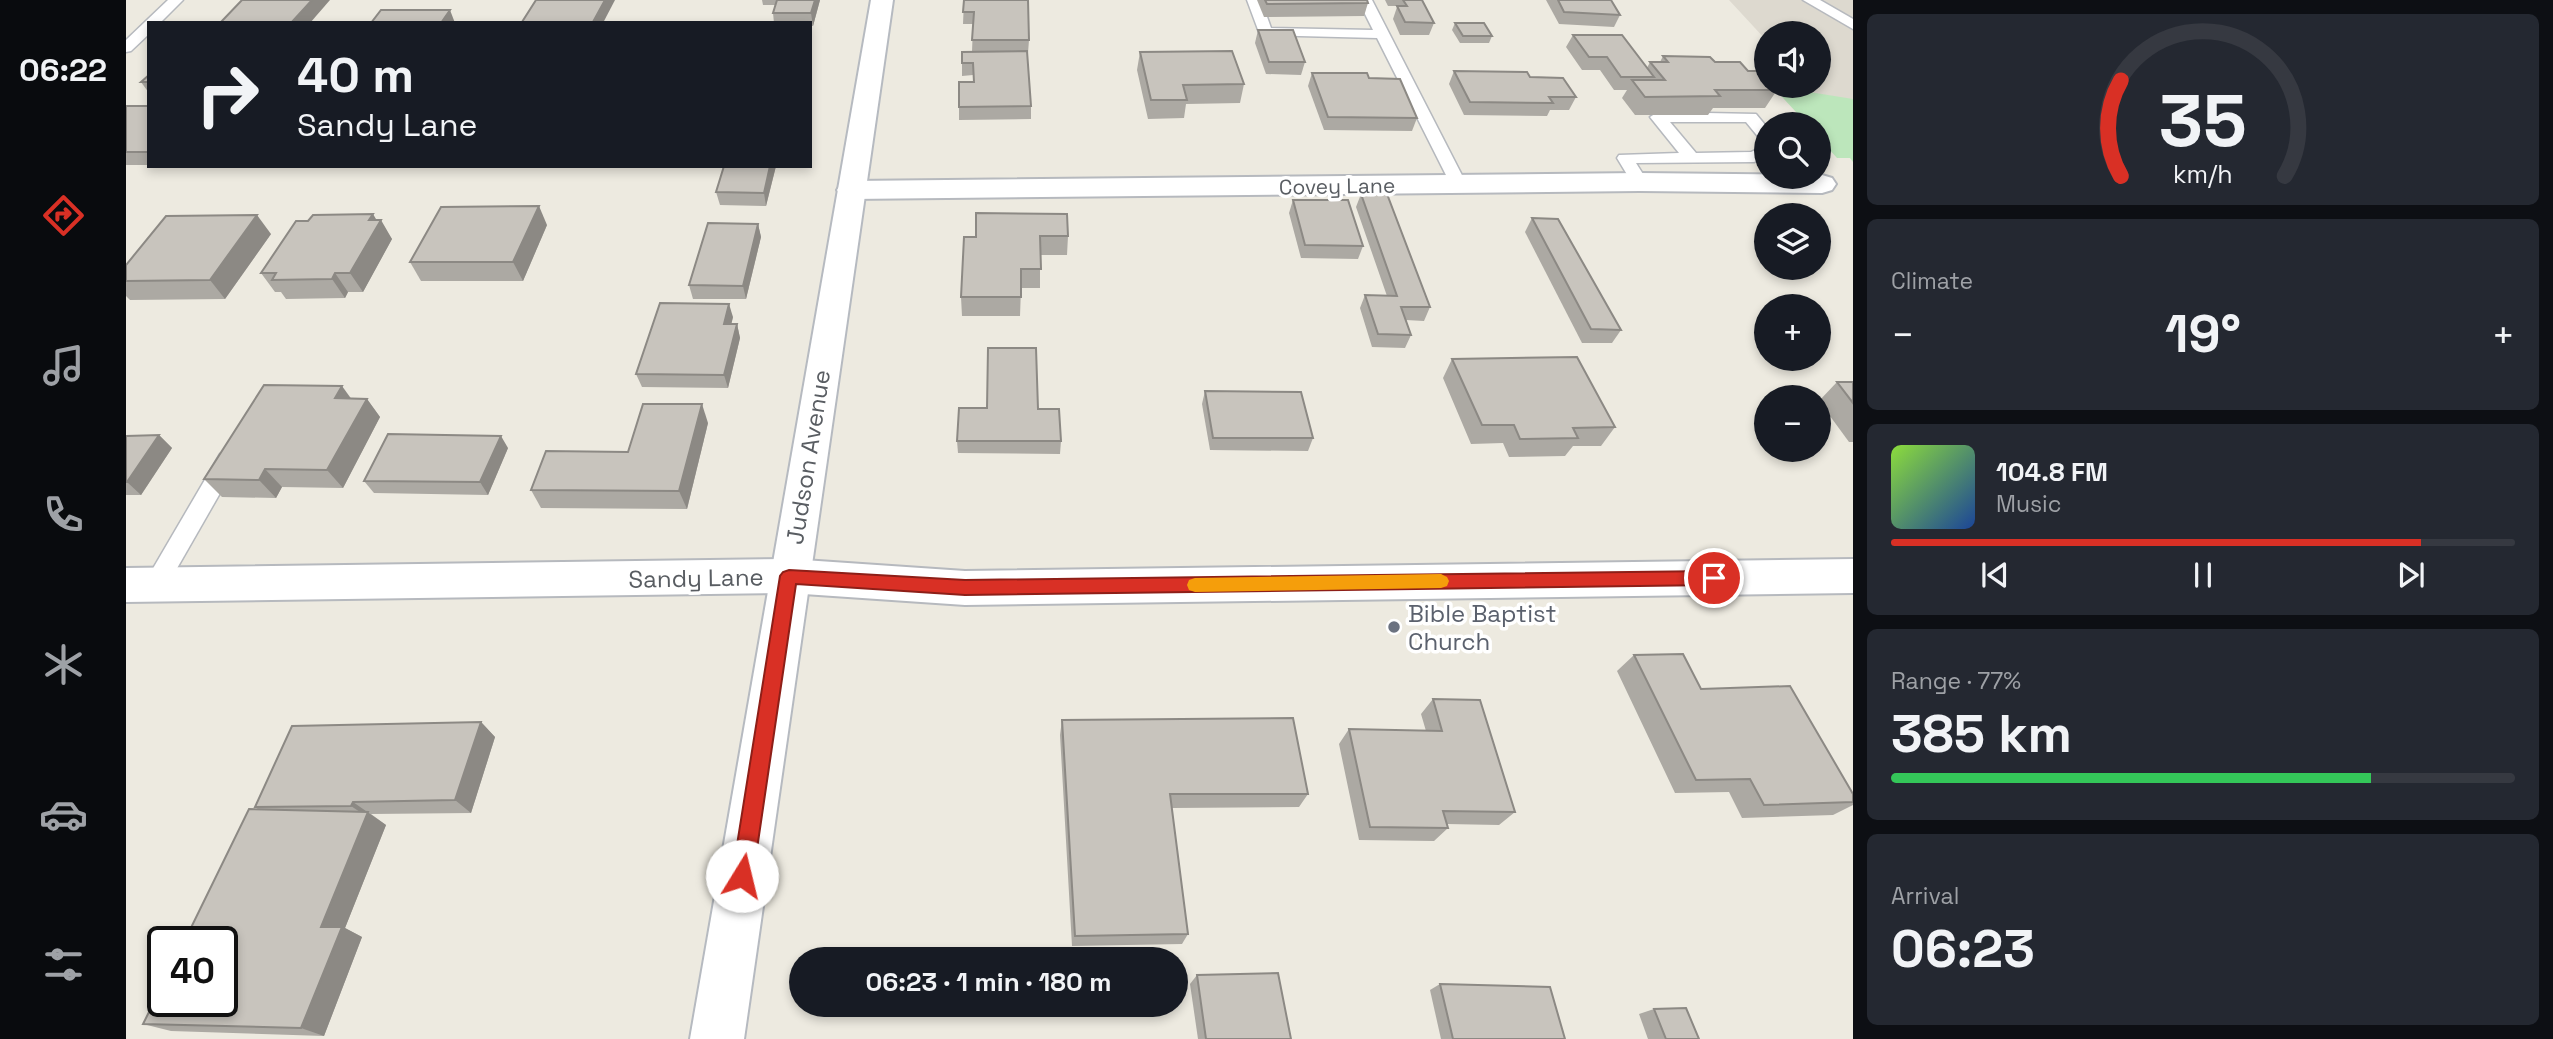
<!DOCTYPE html>
<meta charset="utf-8">
<style>
body{margin:0;font-family:"Space Grotesk",sans-serif;background:#242831;color:#f1f3f6;height:100vh;display:flex;flex-direction:column;font-size:26px;white-space:nowrap}
*{box-sizing:border-box;margin:0}
p{font-size:23px;color:#9ea1a6}
.icon{flex:none;width:38px;height:38px;fill:none;stroke:currentColor;stroke-width:2;stroke-linecap:round;stroke-linejoin:round}
.map{position:relative;flex:1;overflow:hidden}
.side{display:flex;flex-direction:column;gap:14px;padding:14px;background:#0d0f14;width:700px}
.side>*{flex:none}
.top-card{position:absolute;left:21px;top:21px;width:665px;height:147px;border-radius:0px;box-shadow:0 4px 10px #0003;background:#171b24;color:#f1f3f6;overflow:hidden}
.buttons{position:absolute;left:1628px;top:21px;display:grid;gap:14px}
.buttons a{display:grid;place-items:center;width:77px;height:77px;border-radius:50%;background:#171b24;box-shadow:0 4px 10px #0003;font-size:35px}
.speed{position:absolute;left:21px;top:926px;display:flex;gap:14px;font-size:35px;font-weight:700;text-align:center}
.speed>*{display:grid;place-content:center;width:91px;height:91px;border-radius:50%;background:#171b24;box-shadow:0 4px 10px #0003;line-height:1}
.speed .limit{border:4px solid #111;border-radius:10px;background:#fff;color:#111}
.pin{position:absolute;display:grid;place-items:center;width:60px;height:60px;color:#fff;margin:-30px;border:4px solid #fff;border-radius:50%;box-shadow:0 2px 7px #0007}
.me{position:absolute;width:77px;margin:-38px;rotate:9deg;stroke-linejoin:round;filter:drop-shadow(0 0 5px #0008)}
.turn{display:flex;align-items:center;gap:24px;height:147px;padding:0 35px;font-size:32px}
.turn .icon{width:91px;height:91px;stroke-width:2.5}
.turn b{display:block;font-size:49px;line-height:60px}
.big{font-size:52px;font-weight:800;line-height:1.1}
.side .widget{flex:1;display:flex;flex-direction:column;justify-content:center;gap:10px;min-width:0;padding:0 24px;border-radius:10px;background:#242831}
.side .dial{align-items:center;gap:0}
.dial svg{height:182px;overflow:visible;fill:none;stroke:#363941;stroke-width:7;stroke-linecap:round;text-anchor:middle}
.dial text{fill:#f1f3f6;stroke:none}
.song{display:flex;align-items:center;gap:21px}
.cover{width:84px;height:84px;border-radius:10px;background:linear-gradient(135deg,hsl(90 70% 55%),hsl(220 70% 35%))}
.played{height:7px;border-radius:4px;background:linear-gradient(90deg,#d93025 85%,#363941 85%)}
.keys{display:flex;justify-content:space-around;direction:ltr}
.heat{display:flex;justify-content:space-between;align-items:center;font-size:38px;direction:ltr}
.charge{height:10px;border-radius:5px;background:linear-gradient(90deg,#34c759 77%,#363941 0)}
.trip{position:absolute;left:663px;top:947px;width:399px;height:70px;border-radius:35px;background:#171b24;box-shadow:0 4px 10px #0003;font-weight:800;line-height:70px;text-align:center}
main{display:flex;flex:1;min-height:0}
.dock{display:flex;flex-direction:column;width:126px;justify-content:space-around;align-items:center;background:#090b0e;color:#9ea1a6}
.dock .icon{width:49px;height:49px}
.dock .on{color:#d93025}
.dock b{font-size:32px;color:#f1f3f6}
.map>svg:first-child{display:block}
.education{fill:#ddd9cf}
.green{fill:#bce6bb}
.lines{fill:none;stroke-linecap:round;stroke-linejoin:round}
.lane-casing{stroke:#b6b9be;stroke-width:3}
.street-casing{stroke:#b6b9be;stroke-width:4}
.secondary-casing{stroke:#b6bac0;stroke-width:4}
.lane{fill:#fff;fill-rule:evenodd}
.street{fill:#fff;fill-rule:evenodd}
.secondary{fill:#fff;fill-rule:evenodd}
.wall{fill:#aca9a3}
.shaded-wall{fill:#8c8984}
.building{fill:#c8c4bd;stroke:#8c8984;stroke-width:2}
.route{fill:#d93025;stroke:#8d1f18;stroke-width:2}
.slow{fill:#f59e0b}
.worship-dot{fill:#6b7280;stroke:#fff;stroke-width:2.5}
.labels{text-anchor:middle;dominant-baseline:central;stroke-width:7;stroke-linejoin:round;paint-order:stroke}
.far-street-label{font-size:21px;fill:#595d62;stroke:#fff}
.street-label{font-size:24px;fill:#595d62;stroke:#fff}
.worship-label{font-size:24px;fill:#5b616d;stroke:#fff;text-anchor:start}
</style>
<main>
<nav class="dock">
<b>06:22</b>
<svg class="icon on" aria-label="directions" viewBox="0 0 24 24"><path d="M12 3l9 9-9 9-9-9zM9 14v-3h6M13 9l2 2-2 2"/></svg>
<svg class="icon" aria-label="music" viewBox="0 0 24 24"><path d="M9 18V5l10-2v13"/><circle cx="6" cy="18" r="3"/><circle cx="16" cy="16" r="3"/></svg>
<svg class="icon" aria-label="phone" viewBox="0 0 24 24"><path d="M5 4h4l2 5-3 2q2 4 5 5l2-3 5 2v4C11 20 4 13 5 4z"/></svg>
<svg class="icon" aria-label="climate" viewBox="0 0 24 24"><path d="M12 3v18M4 7l16 10M4 17L20 7"/></svg>
<svg class="icon" aria-label="car" viewBox="0 0 24 24"><path d="M5 17H2v-5l4-1 3-4h7l3 4 3 1v5h-3M9 17h6M6 11h13"/><circle cx="7" cy="17" r="2"/><circle cx="17" cy="17" r="2"/></svg>
<svg class="icon" aria-label="filters" viewBox="0 0 24 24"><path d="M4 7h16M4 17h16"/><circle cx="9" cy="7" r="2"/><circle cx="15" cy="17" r="2"/></svg>
</nav>
<div class="map">
<svg width="1727" height="1039" viewBox="0 0 1727 1039">
<rect width="100%" height="100%" fill="#edeae0"/>
<path class="education" d="M1603 0H1727V135L1682 86H1692V33H1640V40Z"/>
<path class="green" d="M1646 86 1727 99V162L1724 158H1711L1692 137V124H1681Z"/>
<g class="lines">
<g class="lane-casing">
<g id="lane">
<path d="M42 0H57L34 23H23V34L5 51 0 52V40Z"/>
<path d="M1121 0H1135L1145 28 1247 30 1232 0H1246L1341 185 1339 189 1333 190 1325 185 1251 38 1134 35Z"/>
<path d="M1677 0H1694L1727 19V29Z"/>
<path d="M1532 112 1630 114 1640 126V141L1634 139 1620 122H1544L1570 153 1625 152 1640 145V157L1628 162 1510 163 1522 182 1520 186H1508L1491 158 1493 155 1553 153 1524 117Z"/>
<path d="M102 452 110 454 113 460 38 591 30 594 22 591 18 584 22 577 94 454Z"/>
</g>
</g>
<g class="street-casing">
<g id="street">
<path d="M1514 173 1696 175 1706 178 1710 184 1706 190 1696 193 1514 191 725 199 715 196 711 190 715 184 725 181Z"/>
<path d="M663 559 839 571 1727 559V593L839 605 663 593 0 602V568Z"/>
</g>
</g>
<g class="secondary-casing">
<path id="secondary" d="M745 0H767L618 1039H564Z"/>
</g>
<use href="#lane" class="lane"/>
<use href="#street" class="street"/>
<use href="#secondary" class="secondary"/>
</g>
<g class="wall">
<path d="M636 0H694L687 26H684V23H643H648L647 13 649 5H637Z"/>
<path d="M838 0 903 40 902 53H901L905 106V119L833 120V82H847V75L836 76V52H846L847 24H837Z"/>
<path d="M1131 0H1241L1242 3 1238 16 1138 17Z"/>
<path d="M1259 0H1296L1308 23 1303 35H1274L1267 19 1271 7 1270 6H1262Z"/>
<path d="M1420 0H1485L1494 15 1488 27 1433 24Z"/>
<path d="M1329 23 1366 36 1363 43H1334L1326 30Z"/>
<path d="M1132 30 1179 62 1175 75 1140 74 1129 43Z"/>
<path d="M1447 35 1521 68 1524 62H1534L1537 56 1589 62 1622 71H1634L1633 58 1637 51 1640 52V76H1639L1651 90 1639 108H1587L1582 115H1509L1496 98 1501 90H1488L1474 70H1456L1440 47Z"/>
<path d="M1014 52 1118 84 1114 103 1060 104 1058 118 1022 119 1011 70Z"/>
<path d="M1328 71 1404 77 1450 97 1443 110H1424L1421 116 1338 115 1323 84Z"/>
<path d="M1186 73 1243 78 1291 118 1286 131 1198 130 1182 86Z"/>
<path d="M23 75V93L15 82Z"/>
<rect x="0" y="106" width="23" height="59"/>
<path d="M650 166 640 206 594 205 590 192Z"/>
<path d="M1235 194 1304 307 1298 321 1280 320 1285 335 1279 348 1246 347 1234 308 1239 295 1261 296 1230 207Z"/>
<path d="M1167 200 1237 246 1232 259 1175 258 1163 213Z"/>
<path d="M850 213 942 236 941 255H914V288H895L894 316H836L835 297 850 237Z"/>
<path d="M1406 218 1495 330 1486 343H1456L1399 232Z"/>
<path d="M251 220 266 239 237 292H222L219 298 160 299 155 292H149L135 273Z"/>
<path d="M632 224 635 237 620 299H567L563 285Z"/>
<path d="M421 225 397 281H295L284 262Z"/>
<path d="M145 234 99 299 4 300 0 296V265Z"/>
<path d="M607 317 605 324H611L614 338 602 388 516 387 510 374Z"/>
<path d="M1326 359 1489 427 1475 446H1447L1439 456 1383 457 1377 443 1345 444 1317 378Z"/>
<path d="M1711 382H1727V442H1723L1693 401Z"/>
<path d="M1079 391 1187 438 1182 451 1084 450 1076 404Z"/>
<path d="M225 398 241 399 254 417 217 488 156 487 150 498 96 497 78 479Z"/>
<path d="M582 423 561 509 415 508 405 490 502 452Z"/>
<path d="M33 435 46 448 15 495H0V436Z"/>
<path d="M831 441H935L934 454 832 453Z"/>
<path d="M382 448 362 495 248 493 238 481Z"/>
<path d="M1508 655 1575 689 1727 794V805L1707 815 1616 818 1603 792 1549 793 1491 671Z"/>
<path d="M1307 699 1389 812 1373 825 1321 824 1322 828 1308 841 1233 840 1213 744 1223 729 1300 731 1295 714Z"/>
<path d="M936 720 1182 794 1173 807 1046 808 1062 934 1056 944 946 946 934 735Z"/>
<path d="M355 722 369 737 345 813 245 814 260 825 219 928 236 937 198 1036 45 1031 17 1024 133 810 129 807Z"/>
<path d="M1071 975 1165 1039H1072L1064 984Z"/>
<path d="M1314 984 1439 1039H1315L1304 990Z"/>
<path d="M1528 1009 1573 1039H1522L1513 1014Z"/>
</g>
<g class="shaded-wall">
<path d="M186 0H204L184 23H165Z"/>
<path d="M479 0H489L477 23H467Z"/>
<path d="M689 0H694L687 26 685 13Z"/>
<path d="M324 10 329 23H315Z"/>
<path d="M644 166H650L640 206 638 193Z"/>
<path d="M413 206 421 225 397 281 387 262Z"/>
<path d="M247 214 253 224 255 220 266 239 237 292 224 273 243 220Z"/>
<path d="M131 215 145 234 99 299 84 280Z"/>
<path d="M632 224 635 237 620 299 617 286Z"/>
<path d="M209 273 222 292 219 298 206 279Z"/>
<path d="M603 304 607 317 602 338 598 324Z"/>
<path d="M611 324 614 338 602 388 598 375Z"/>
<path d="M216 386 229 404 209 398Z"/>
<path d="M241 399 254 417 217 488 201 470Z"/>
<path d="M576 404 582 423 561 509 553 491Z"/>
<path d="M33 435 46 448 15 495 1 482Z"/>
<path d="M375 436 382 448 362 495 354 482Z"/>
<path d="M139 469 156 487 150 498 133 480Z"/>
<path d="M355 722 369 737 345 813 329 800Z"/>
<path d="M227 802 260 825 219 928 236 937 198 1036 175 1028 195 927 240 816 225 806Z"/>
</g>
<g class="building">
<path d="M116 0H186L165 23H94Z"/>
<path d="M410 0H479L467 22H396Z"/>
<path d="M651 0H689L685 13H647Z"/>
<path d="M838 0H902L903 40H846L848 12H837Z"/>
<path d="M1139 0H1241L1242 3 1141 4Z"/>
<path d="M1277 0H1296L1308 23 1279 22 1271 6H1281Z"/>
<path d="M1432 0H1485L1494 15 1438 12Z"/>
<path d="M255 10H324L315 23H245Z"/>
<path d="M1329 23H1358L1366 36H1337Z"/>
<path d="M1132 30H1167L1179 62H1143Z"/>
<path d="M1447 35H1496L1528 77H1495L1481 57H1463Z"/>
<path d="M901 51 905 106 833 107V82H848L847 63H836V52Z"/>
<path d="M1106 51 1118 84 1057 85 1061 100H1025L1014 52Z"/>
<path d="M1637 51 1640 52V69H1639Z"/>
<path d="M1537 56 1584 57 1589 62H1614L1622 71H1634L1640 77V86H1648L1651 90H1589L1594 96 1519 97 1506 80H1539L1524 62H1542Z"/>
<path d="M1328 71 1401 72 1404 77 1437 78 1450 97H1423L1427 103 1344 102Z"/>
<path d="M1186 73H1241L1243 78 1274 79 1291 118 1202 117Z"/>
<path d="M23 75V82H15Z"/>
<rect x="0" y="106" width="23" height="46"/>
<path d="M598 166H644L638 193 590 192Z"/>
<path d="M1235 194H1261L1304 307H1275L1285 335 1252 334 1239 295 1271 296Z"/>
<path d="M1167 200H1222L1237 246 1179 245Z"/>
<path d="M413 206 387 262H284L315 207Z"/>
<path d="M850 213 941 214 942 236H914L915 269H895V297H835L838 237H850Z"/>
<path d="M247 214 243 220H255L224 273H209L206 279 146 280 150 273H135L170 221H182L187 215Z"/>
<path d="M131 215 84 280 0 281V265L40 216Z"/>
<path d="M1406 218 1432 219 1495 330 1465 329Z"/>
<path d="M582 223 632 224 617 286 563 285Z"/>
<path d="M534 303 603 304 598 324H611L598 375 510 374Z"/>
<path d="M862 348H910L912 409H933L935 441H831L833 408H861Z"/>
<path d="M1451 357 1489 427 1447 428 1452 438 1394 439 1388 425H1356L1326 359Z"/>
<path d="M1711 382H1727V403Z"/>
<path d="M138 385 216 386 209 398 241 399 201 470 139 469 133 480 78 479Z"/>
<path d="M1079 391 1175 392 1187 438H1087Z"/>
<path d="M517 404H576L553 491 405 490 420 451 502 452Z"/>
<path d="M262 434 375 436 354 482 238 481Z"/>
<path d="M33 435 1 482H0V436Z"/>
<path d="M1557 654 1575 689 1664 686 1727 794V802L1638 805 1624 779 1570 780 1508 655Z"/>
<path d="M1307 699 1354 700 1389 812 1317 811 1322 828 1244 827 1223 729 1316 731Z"/>
<path d="M1167 718 1182 794H1044L1062 934 949 936 936 720Z"/>
<path d="M355 722 329 800 227 802 225 806 129 807 166 726Z"/>
<path d="M123 809 242 812 195 927H216L175 1028 17 1024 37 984V1001H96V942H58Z"/>
<path d="M1152 973 1165 1039H1080L1071 975Z"/>
<path d="M1314 984 1424 987 1439 1039H1327Z"/>
<path d="M1560 1008 1573 1039H1540L1528 1009Z"/>
</g>
<path class="route" d="M663 570 839 580 1588 571 1594 573 1596 578 1594 583 1588 585 839 595 670 584 627 876 624 883 616 886 609 883 606 876 654 576 657 572Z"/>
<path class="slow" d="M1315 574 1321 577 1323 581 1321 586 1315 588 1069 592 1063 590 1061 585 1063 580 1069 578Z"/>
<circle class="worship-dot" cx="1268" cy="627" r="7"/>
<g class="labels">
<g class="far-street-label">
<text transform="translate(1211 186) rotate(-1)">Covey Lane</text>
</g>
<g class="street-label">
<text transform="translate(682 457) rotate(-81)">Judson Avenue</text>
<text transform="translate(570 578) rotate(-1)">Sandy Lane</text>
</g>
<g class="worship-label">
<text x="1282" y="613">Bible Baptist<tspan x="1282" dy="28">Church</tspan></text>
</g>
</g>
</svg>
<div class="buttons">
<a><svg class="icon" aria-label="sound" viewBox="0 0 24 24"><path d="M4 9h4l5-4v14l-5-4H4zM17 9q2 3 0 6"/></svg></a>
<a><svg class="icon" aria-label="search" viewBox="0 0 24 24"><circle cx="10" cy="10" r="6"/><path d="M15 15l6 6"/></svg></a>
<a><svg class="icon" aria-label="layers" viewBox="0 0 24 24"><path d="M12 4l9 5-9 5-9-5zM3 14l9 5 9-5"/></svg></a>
<a>+</a>
<a>−</a>
</div>
<div class="speed"><div class="limit">40</div></div>
<div class="pin" style="left:1588px;top:578px;background:#d93025"><svg class="icon" aria-label="arrive" viewBox="0 0 24 24"><path d="M6 21V4h12l-3 4 3 4H6"/></svg></div>
<svg class="me" style="left:616px;top:876px" viewBox="-20 -20 40 40"><circle r="19" fill="#fff"/><path d="M0-13L10 11 0 6-10 11z" fill="#d93025"/></svg>
<div class="trip">06:23 · 1 min · 180 m</div>
<div class="top-card">
<div class="turn"><svg class="icon" aria-label="right" viewBox="0 0 24 24"><path d="M7 20v-9h11M14 6l5 5-5 5"/></svg><div><b>40 m</b>Sandy Lane</div></div>
</div>
</div>
<section class="side">
<div class="widget dial"><svg viewBox="0 0 100 80">
<path d="M14 69A42 42 0 1 1 86 69"/>
<path d="M14 69A42 42 0 0 1 14 27" stroke="#d93025"/>
<text x="50" y="56" font-size="32" font-weight="700">35</text>
<text x="50" y="72" font-size="11">km/h</text>
</svg></div>
<div class="widget"><p>Climate</p>
<div class="heat"><a>−</a><b class="big">19°</b><a>+</a></div>
</div>
<div class="widget">
<div class="song"><i class="cover"></i><div><b>104.8 FM</b><p>Music</p></div></div>
<div class="played"></div>
<div class="keys"><svg class="icon" aria-label="previous" viewBox="0 0 24 24"><path d="M18 5L8 12l10 7zM5 5v14"/></svg><svg class="icon" aria-label="pause" viewBox="0 0 24 24"><path d="M8 5v14M16 5v14"/></svg><svg class="icon" aria-label="next" viewBox="0 0 24 24"><path d="M6 5l10 7-10 7zM19 5v14"/></svg></div>
</div>
<div class="widget"><p>Range · 77%</p><b class="big">385 km</b><div class="charge"></div></div>
<div class="widget"><p>Arrival</p><b class="big">06:23</b></div>
</section>
</main>
